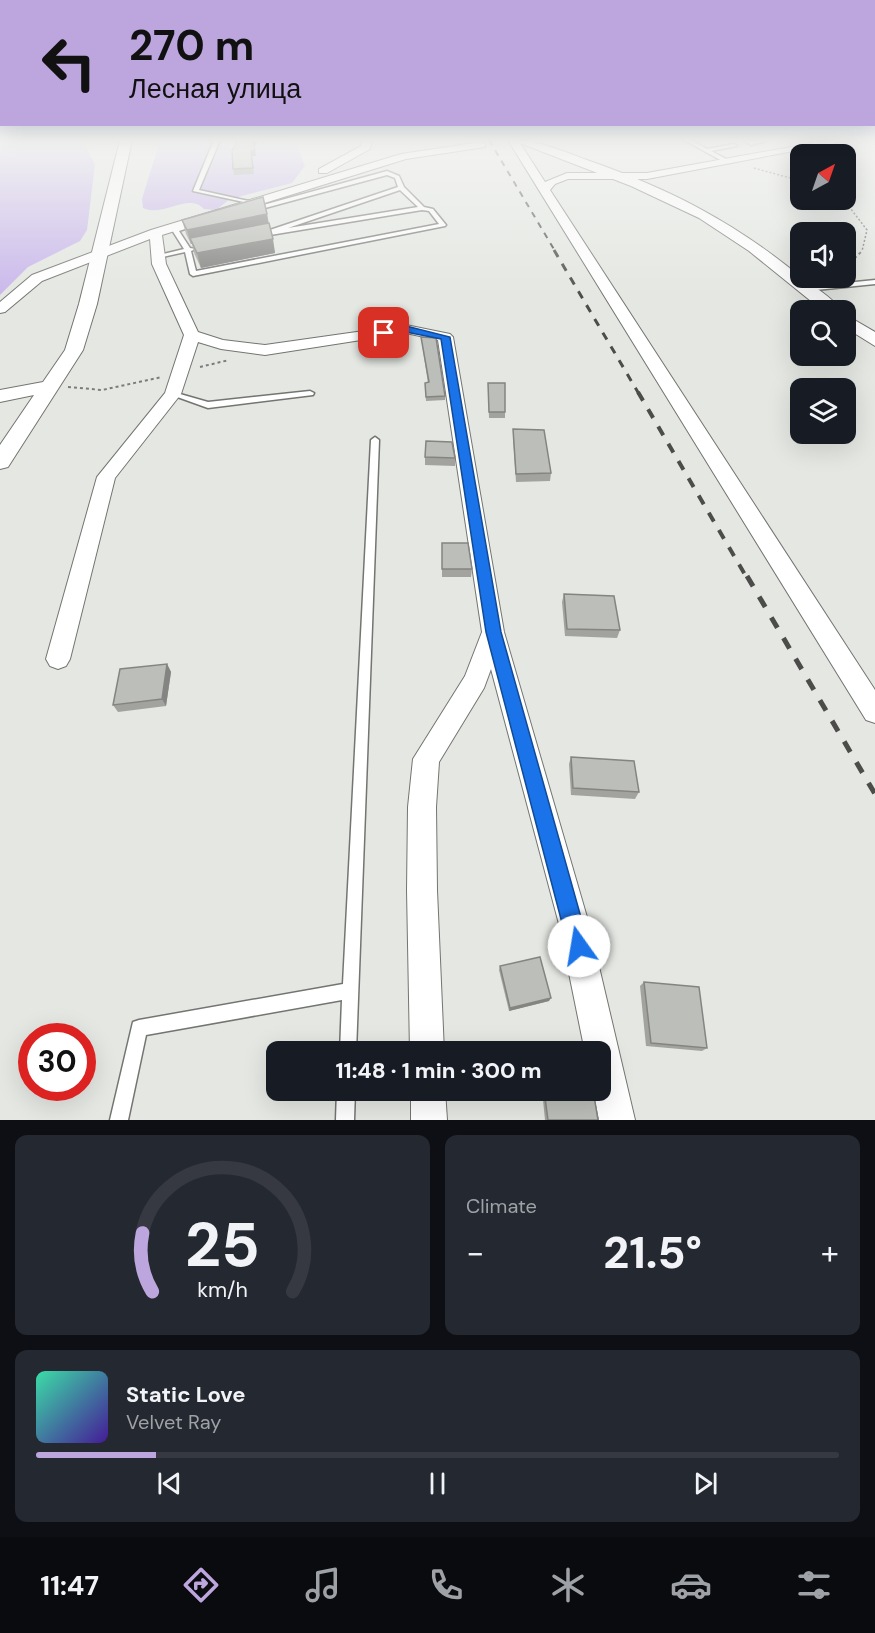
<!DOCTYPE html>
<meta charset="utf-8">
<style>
body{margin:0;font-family:"DM Sans",sans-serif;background:#242831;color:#f1f3f6;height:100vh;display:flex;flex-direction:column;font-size:22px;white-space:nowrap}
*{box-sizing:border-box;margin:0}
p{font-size:20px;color:#9ea1a6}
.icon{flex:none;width:33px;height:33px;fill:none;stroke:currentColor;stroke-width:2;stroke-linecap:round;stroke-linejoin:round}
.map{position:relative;height:1120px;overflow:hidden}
.drawer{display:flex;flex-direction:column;gap:15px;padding:15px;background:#0d0f14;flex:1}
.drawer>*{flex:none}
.top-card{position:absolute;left:0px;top:0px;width:876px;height:126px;box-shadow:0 6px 24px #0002;background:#bda6de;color:#111;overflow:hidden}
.needle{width:39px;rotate:40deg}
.buttons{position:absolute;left:790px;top:144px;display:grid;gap:12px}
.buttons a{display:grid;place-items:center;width:66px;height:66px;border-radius:12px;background:#171b24;box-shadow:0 6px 24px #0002;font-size:30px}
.speed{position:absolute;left:18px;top:1023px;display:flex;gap:12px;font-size:30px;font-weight:700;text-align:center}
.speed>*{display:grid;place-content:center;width:78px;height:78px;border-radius:50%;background:#171b24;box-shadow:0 6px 24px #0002;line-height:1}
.speed .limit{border:9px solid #d22;background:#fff;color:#111}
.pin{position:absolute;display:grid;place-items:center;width:51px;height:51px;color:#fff;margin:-26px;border-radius:12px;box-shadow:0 3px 9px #0006}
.me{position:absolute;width:66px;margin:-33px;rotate:347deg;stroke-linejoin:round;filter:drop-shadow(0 0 4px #0008)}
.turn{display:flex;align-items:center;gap:21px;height:126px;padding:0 30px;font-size:27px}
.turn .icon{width:78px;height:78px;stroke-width:2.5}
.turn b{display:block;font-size:42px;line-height:51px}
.big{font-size:45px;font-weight:800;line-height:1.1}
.drawer .card{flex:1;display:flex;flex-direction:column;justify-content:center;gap:9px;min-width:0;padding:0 21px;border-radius:12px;background:#242831}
.drawer .dial{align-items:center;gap:0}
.dial svg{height:156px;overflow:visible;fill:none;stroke:#363941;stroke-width:7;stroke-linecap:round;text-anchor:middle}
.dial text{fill:#f1f3f6;stroke:none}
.song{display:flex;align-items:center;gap:18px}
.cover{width:72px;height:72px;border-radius:9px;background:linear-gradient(135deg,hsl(160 70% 55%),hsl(260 70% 35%))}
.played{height:6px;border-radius:3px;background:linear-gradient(90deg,#bda6de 15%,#363941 15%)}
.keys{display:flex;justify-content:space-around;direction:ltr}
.heat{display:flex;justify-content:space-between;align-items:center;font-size:33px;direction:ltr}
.drawer .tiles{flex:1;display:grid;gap:15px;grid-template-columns:1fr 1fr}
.card:last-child{grid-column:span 2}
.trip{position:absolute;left:266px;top:1041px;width:345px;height:60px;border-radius:12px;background:#171b24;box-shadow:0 6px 24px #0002;font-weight:800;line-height:60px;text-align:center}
.tabs{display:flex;height:96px;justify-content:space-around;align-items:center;background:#090b0e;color:#9ea1a6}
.tabs .icon{width:42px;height:42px}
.tabs .selected{color:#bda6de}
.tabs b{font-size:27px;color:#f1f3f6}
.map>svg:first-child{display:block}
.green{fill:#c9b7eb}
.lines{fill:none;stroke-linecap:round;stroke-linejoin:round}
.service-casing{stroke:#737571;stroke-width:3}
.minor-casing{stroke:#737571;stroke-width:2}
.tertiary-casing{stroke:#737571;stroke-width:2}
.path-far1{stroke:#7b7d7a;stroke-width:1.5;stroke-dasharray:2 2;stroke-linecap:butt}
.path{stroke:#7b7d7a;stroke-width:2;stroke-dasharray:3 3;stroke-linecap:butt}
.service{fill:#fff;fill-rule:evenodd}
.minor{fill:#fff;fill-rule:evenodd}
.tertiary{fill:#fff;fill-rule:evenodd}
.rail-far3{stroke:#4c4d4a;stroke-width:2;stroke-dasharray:6 6;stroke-linecap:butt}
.rail-far2{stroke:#4c4d4a;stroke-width:3;stroke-dasharray:8 8;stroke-linecap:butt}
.rail-far1{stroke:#4c4d4a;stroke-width:4;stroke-dasharray:10 10;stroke-linecap:butt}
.rail{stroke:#4c4d4a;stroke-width:5;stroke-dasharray:12 12;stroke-linecap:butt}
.wall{fill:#a2a39f}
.shaded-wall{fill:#848582}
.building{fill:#bcbeb9;stroke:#848582;stroke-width:1.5}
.route{fill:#1a73e8;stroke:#114b97;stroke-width:1.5}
</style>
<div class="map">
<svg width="875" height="1120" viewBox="0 0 875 1120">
<rect width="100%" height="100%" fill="#e4e7e2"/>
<g class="green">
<path d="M0 140H88L86 146 95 164 87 230 80 241 28 267 0 295Z"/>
<path d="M160 140H221L223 146C250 149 271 136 297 145L305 166 292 183 230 199 216 210 204 209C188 192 163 218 143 208L142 199Z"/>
</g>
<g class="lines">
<g class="service-casing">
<g id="service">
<path d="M214 140H220L199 190 253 202V204L193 191Z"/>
<path d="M684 140H691L707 149 734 144 737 146 711 151 728 160 726 163Z"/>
<path d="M743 140 752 141 770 140 751 145Z"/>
<path d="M808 140H815L824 144 819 145Z"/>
<path d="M387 171 399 176 404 187 424 207 433 209 446 225 445 226 193 276 190 274 185 252 158 258 155 256 184 249 172 230 186 225 189 227 188 228 179 231 190 248 196 249 191 251 196 271 439 224 429 211 422 210 258 237 255 235 398 187 395 178 387 175 254 211 252 210V208ZM400 190 418 207 288 228Z"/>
<path d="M875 280V284L806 291 803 289 806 287Z"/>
<path d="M310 391 314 393 313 395 208 408 169 394 173 392 208 402Z"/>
<path d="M375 437 379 440 356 1052H340L342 1000 146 1035 128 1120H110L133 1022 139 1020 343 984 371 440Z"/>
<path d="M337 1090H355L354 1120H336Z"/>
</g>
</g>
<g class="minor-casing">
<g id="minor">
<path d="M362 140H372L370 149 327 173H319V169L361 146Z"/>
<path d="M508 140H518L545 182 567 173H647L829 140H851L647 179H568L555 184 550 190 875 690V723L866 720Z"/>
<path d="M481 142 485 143V147L406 159 162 235 166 264 198 332 223 340 265 345 406 325 450 334 453 337 504 632 589 924 635 1120H599L593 1090H600V1052H585L559 924 491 669 484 688 439 762 436 807 437 890 444 1052H410L407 890 408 807 413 759 465 676 482 632 438 340 406 333 265 355 221 349 198 342 181 394 115 478 70 659 66 666 58 669 50 666 46 659 97 477 165 393 184 335 152 264 150 239 42 281 5 312 0 313V302L32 275 151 230 401 154Z"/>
<path d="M411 1090H445L447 1120H411Z"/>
</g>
</g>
<g class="tertiary-casing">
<g id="tertiary">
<path d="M120 140H132L97 304 83 350 8 467 0 469V445L34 395 0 402V390L43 382 65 350 79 304Z"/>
<path d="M512 140C538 140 562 151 587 160 670 189 734 222 802 278 814 287 832 297 841 310H822L749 251 699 218 631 186Z"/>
<path d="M846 315 875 332V346L846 328Z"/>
</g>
</g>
<g class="path-far1">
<path d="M754 168 801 181"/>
<path d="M844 200 867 230 862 251"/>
</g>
<g class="path">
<path d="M846 267 863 250"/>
<path d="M200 367 229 360"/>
<path d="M68 387 102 390 162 377"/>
</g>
<use href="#service" class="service"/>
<use href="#minor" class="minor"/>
<use href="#tertiary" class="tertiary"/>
<path class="rail-far3" d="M489 140 555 251"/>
<path class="rail-far2" d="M554 250 639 394"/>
<path class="rail-far1" d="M638 392 747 578"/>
<path class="rail" d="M747 576 875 794"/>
</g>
<g class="wall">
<path d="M235 140H258L254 149 256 156H252L254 174 234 175 233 169 236 144Z"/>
<path d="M267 214 275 253 201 268 194 253 192 244H191L186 234 182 220Z"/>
<path d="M421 337 445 396V400L426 401 425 383H428Z"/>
<path d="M488 383 505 412V418H489Z"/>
<path d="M513 429 551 473 550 481 516 482 513 437Z"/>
<path d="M425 457 455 458V466L425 465Z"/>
<path d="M442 543 472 569 471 577H442Z"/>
<path d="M564 594 620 630 617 638 565 636 562 602Z"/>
<path d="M167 664 171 672 166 706 118 712 113 705Z"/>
<path d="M571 757 639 792 635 799 571 795 569 764Z"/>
<path d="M500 966 549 1001 509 1011 499 970Z"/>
<path d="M644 982 707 1048 702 1051 646 1046 640 986Z"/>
<path d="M542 1090H593L598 1120H545Z"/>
</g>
<g class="shaded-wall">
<path d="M255 140H258L254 149 253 143Z"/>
<path d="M255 150 256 156H252L254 174 251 151Z"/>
<path d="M267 214 269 228 190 238 192 244H191L187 230Z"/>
<path d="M273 239 275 253 201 268 197 253Z"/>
<path d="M167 664 171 672 166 706 162 699Z"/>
<path d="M551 998 549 1001 509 1011 510 1008Z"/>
</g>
<g class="building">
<path d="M235 140H255L253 143 255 150 251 151 253 168 233 169 232 151 236 144Z"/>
<path d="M263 197 267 214 187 230 182 220Z"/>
<path d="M269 223 273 239 197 253 190 238Z"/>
<path d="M421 337 436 338 445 396 426 397 425 383 429 382Z"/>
<path d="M488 383H505V412H489Z"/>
<path d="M513 429 544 430 551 473 516 474Z"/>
<path d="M426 441 452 442 455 458 425 457Z"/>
<path d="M442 543H468L472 569H442Z"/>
<path d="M564 594 614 596 620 630 567 629Z"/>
<path d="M167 664 162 699 113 705 120 669Z"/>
<path d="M571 757 634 761 639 792 573 788Z"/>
<path d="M540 957 551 998 510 1008 500 966Z"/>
<path d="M644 982 699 987 707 1048 651 1043Z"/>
<path d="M544 1090H593L598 1120H548Z"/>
</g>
<linearGradient id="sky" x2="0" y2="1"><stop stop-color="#859cd8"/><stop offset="0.47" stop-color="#f3f4f2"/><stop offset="1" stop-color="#f3f4f2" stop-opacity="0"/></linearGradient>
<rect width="875" height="297" fill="url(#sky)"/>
<path class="route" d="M406 326 450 337 501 632 589 946 586 953 579 956 571 953 568 946 486 632 441 339 406 332 384 336 379 333Z"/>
</svg>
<div class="buttons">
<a><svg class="needle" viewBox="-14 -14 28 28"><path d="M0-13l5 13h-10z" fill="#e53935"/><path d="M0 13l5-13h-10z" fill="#9ea1a6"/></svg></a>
<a><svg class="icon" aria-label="sound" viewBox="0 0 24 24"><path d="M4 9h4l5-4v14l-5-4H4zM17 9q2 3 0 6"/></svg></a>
<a><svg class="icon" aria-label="search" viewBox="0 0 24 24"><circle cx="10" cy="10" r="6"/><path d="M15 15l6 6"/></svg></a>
<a><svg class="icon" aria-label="layers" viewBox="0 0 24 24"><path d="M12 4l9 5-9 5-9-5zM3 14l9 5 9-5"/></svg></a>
</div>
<div class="speed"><div class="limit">30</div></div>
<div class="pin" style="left:384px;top:333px;background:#d93025"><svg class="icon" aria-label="arrive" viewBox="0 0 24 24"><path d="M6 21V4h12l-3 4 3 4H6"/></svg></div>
<svg class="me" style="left:579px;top:946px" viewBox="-20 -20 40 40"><circle r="19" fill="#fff"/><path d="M0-13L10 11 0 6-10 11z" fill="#1a73e8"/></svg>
<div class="trip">11:48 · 1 min · 300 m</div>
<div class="top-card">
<div class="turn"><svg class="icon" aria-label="left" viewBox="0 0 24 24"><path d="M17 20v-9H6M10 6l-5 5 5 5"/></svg><div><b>270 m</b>Лесная улица</div></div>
</div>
</div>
<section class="drawer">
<div class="tiles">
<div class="card dial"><svg viewBox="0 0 100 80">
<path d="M14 69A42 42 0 1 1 86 69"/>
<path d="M14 69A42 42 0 0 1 9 39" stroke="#bda6de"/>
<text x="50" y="56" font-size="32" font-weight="700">25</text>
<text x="50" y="72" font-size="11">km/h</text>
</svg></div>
<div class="card"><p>Climate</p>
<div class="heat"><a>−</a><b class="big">21.5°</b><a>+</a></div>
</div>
<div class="card">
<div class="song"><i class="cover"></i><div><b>Static Love</b><p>Velvet Ray</p></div></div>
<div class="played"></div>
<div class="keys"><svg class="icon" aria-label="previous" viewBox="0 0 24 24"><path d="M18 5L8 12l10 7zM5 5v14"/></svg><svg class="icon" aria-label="pause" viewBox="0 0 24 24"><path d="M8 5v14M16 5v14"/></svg><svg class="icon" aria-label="next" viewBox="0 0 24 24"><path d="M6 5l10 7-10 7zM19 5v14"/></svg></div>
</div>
</div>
</section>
<nav class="tabs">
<b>11:47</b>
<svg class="icon selected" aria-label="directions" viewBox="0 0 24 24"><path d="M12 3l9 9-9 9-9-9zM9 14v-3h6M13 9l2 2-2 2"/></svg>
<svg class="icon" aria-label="music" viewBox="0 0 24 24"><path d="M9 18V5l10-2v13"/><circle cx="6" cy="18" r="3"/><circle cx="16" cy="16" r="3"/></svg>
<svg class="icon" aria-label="phone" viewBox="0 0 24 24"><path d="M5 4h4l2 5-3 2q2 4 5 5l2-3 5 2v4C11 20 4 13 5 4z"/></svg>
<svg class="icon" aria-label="climate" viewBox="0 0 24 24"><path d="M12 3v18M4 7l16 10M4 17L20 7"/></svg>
<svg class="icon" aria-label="car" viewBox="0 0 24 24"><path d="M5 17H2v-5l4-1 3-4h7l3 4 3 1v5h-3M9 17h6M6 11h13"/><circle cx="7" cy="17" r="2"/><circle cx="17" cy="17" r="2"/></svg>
<svg class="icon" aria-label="filters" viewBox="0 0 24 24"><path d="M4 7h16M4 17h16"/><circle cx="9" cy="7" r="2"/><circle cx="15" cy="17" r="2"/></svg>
</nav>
